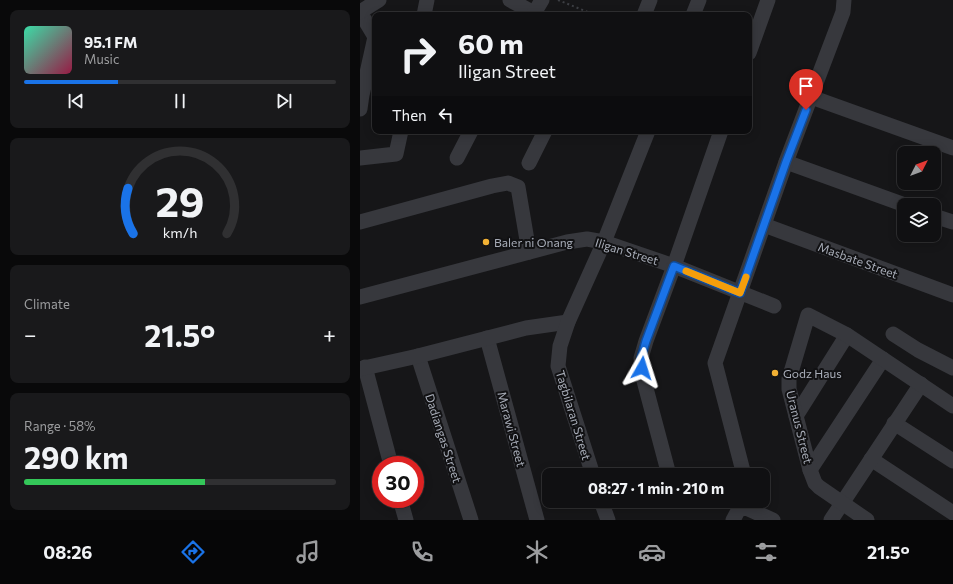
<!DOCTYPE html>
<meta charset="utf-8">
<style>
body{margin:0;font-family:Commissioner,sans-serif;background:#19191b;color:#f1f3f6;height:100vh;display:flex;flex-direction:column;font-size:15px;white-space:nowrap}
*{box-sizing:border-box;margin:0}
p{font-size:13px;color:#9c9d9f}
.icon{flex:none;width:22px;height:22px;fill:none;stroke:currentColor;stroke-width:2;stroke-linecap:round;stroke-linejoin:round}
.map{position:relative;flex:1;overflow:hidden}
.details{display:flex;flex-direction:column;gap:10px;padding:10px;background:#09090a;width:360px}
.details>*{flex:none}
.top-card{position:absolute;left:12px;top:12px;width:380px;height:122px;border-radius:8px;box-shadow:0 2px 10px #0003,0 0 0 1px #303032;background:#101012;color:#f1f3f6;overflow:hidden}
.needle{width:26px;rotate:48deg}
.fabs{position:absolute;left:537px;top:146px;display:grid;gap:8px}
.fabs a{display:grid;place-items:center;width:44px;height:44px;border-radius:8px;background:#101012;box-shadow:0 2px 10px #0003,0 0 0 1px #303032;font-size:20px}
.speed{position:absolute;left:12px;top:456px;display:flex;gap:8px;font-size:20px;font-weight:700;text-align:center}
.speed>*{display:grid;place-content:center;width:52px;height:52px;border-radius:50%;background:#101012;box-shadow:0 2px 10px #0003,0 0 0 1px #303032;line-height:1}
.speed .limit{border:6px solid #d22;background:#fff;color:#111}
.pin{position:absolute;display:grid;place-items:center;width:34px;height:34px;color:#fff;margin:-41px -17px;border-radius:50% 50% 50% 0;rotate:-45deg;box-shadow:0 0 4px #0007}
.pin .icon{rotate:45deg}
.me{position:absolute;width:44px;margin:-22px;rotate:6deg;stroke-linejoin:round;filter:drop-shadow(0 0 3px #0008)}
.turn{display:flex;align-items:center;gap:14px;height:84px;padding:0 20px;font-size:18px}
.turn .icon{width:52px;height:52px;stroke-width:2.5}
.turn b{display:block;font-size:28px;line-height:34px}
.then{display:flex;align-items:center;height:38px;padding:0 20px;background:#0003;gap:8px;font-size:15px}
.big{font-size:30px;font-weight:700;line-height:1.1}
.details .widget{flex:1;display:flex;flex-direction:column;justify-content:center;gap:6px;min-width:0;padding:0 14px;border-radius:8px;background:#19191b}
.details .dial{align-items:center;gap:0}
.dial svg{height:104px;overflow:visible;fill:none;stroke:#303032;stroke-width:7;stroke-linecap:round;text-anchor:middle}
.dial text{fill:#f1f3f6;stroke:none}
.song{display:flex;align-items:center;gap:12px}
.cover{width:48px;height:48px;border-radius:6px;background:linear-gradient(135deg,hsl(160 70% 55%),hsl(340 70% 35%))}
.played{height:4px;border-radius:2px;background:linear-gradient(90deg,#1a73e8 30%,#303032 30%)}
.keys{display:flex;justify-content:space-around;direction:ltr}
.heat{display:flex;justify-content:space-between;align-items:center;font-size:22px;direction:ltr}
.charge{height:6px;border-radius:3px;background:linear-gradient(90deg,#34c759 58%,#303032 0)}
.trip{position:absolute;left:182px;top:468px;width:228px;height:40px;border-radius:8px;background:#101012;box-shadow:0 2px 10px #0003,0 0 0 1px #303032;font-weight:700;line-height:40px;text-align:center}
.menu{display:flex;height:64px;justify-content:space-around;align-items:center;background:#060607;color:#9c9d9f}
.menu .icon{width:28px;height:28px}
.menu .on{color:#1a73e8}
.menu b{font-size:18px;color:#f1f3f6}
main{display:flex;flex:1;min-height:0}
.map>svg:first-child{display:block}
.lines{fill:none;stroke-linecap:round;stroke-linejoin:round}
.path{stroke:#3d3f44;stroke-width:2;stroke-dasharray:2 3;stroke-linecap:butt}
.minor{stroke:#37383d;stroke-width:15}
.route-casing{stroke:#114b97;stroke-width:10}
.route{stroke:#1a73e8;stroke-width:7}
.slow{stroke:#f59e0b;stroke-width:7}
.poi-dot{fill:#f2b134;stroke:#111113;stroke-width:1.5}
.labels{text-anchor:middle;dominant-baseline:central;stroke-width:4;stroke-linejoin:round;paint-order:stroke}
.poi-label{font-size:12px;fill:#a8adb8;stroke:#111113;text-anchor:start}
.street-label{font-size:12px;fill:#a8adb8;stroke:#111113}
</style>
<main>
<section class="details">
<div class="widget">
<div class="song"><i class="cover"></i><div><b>95.1 FM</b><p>Music</p></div></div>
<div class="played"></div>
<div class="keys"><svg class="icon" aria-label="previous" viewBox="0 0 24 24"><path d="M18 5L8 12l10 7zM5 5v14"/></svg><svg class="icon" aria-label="pause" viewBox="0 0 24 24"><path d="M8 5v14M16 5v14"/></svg><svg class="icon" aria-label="next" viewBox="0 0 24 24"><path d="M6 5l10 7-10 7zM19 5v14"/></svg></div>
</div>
<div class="widget dial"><svg viewBox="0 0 100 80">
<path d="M14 69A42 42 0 1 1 86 69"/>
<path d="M14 69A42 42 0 0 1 10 34" stroke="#1a73e8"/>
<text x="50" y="56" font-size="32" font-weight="700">29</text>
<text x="50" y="72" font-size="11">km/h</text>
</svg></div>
<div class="widget"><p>Climate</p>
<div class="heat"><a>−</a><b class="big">21.5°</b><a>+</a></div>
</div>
<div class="widget"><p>Range · 58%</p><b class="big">290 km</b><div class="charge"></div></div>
</section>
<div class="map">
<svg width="593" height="520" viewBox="0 0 593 520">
<rect width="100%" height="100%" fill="#161618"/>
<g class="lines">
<path class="path" d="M198 0 235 15"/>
<g class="minor">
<path d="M150 0 174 13"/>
<path d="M0 12 15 37 2 95 0 109"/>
<path d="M0 12 19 0"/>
<path d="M64 15 67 0"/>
<path d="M173 15 182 0"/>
<path d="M284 15 290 0"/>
<path d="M333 15 339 0"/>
<path d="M389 53 408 0"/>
<path d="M451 97 593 148"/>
<path d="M0 158 36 154 41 131"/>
<path d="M97 158 111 131"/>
<path d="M426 162 545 205"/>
<path d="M169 163 185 131"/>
<path d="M574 216 593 222"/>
<path d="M0 222 132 186 148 183 158 187 169 252"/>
<path d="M404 225 593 295"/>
<path d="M0 297 207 242 227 239 244 242 314 266 414 306"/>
<path d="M533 334 558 350 593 368"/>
<path d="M127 338 177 520"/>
<path d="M58 356 111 520"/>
<path d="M5 367 31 465"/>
<path d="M0 369 58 356 166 328 208 322"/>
<path d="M436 416 487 335"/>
<path d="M534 423 593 461"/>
<path d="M511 459 593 513"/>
<path d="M450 470 523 359"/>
<path d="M233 475 198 366 200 346 208 322 244 242 288 131"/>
<path d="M309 475 283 377 281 358 286 341 314 266 361 131"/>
<path d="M384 475 355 363 426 162 483 12 484 0"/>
<path d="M40 499 46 520"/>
<path d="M241 501 248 520"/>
<path d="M373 520 379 509 386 508 413 520"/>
<path d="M471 520 561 384"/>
<path d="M507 520 459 487 455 483 450 470 429 389V379L448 315 487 335 593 406"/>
</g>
</g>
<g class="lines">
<g class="route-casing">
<path id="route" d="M282 368 281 358 286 341 314 266 380 293 426 162 446 110"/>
</g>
<use href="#route" class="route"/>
<path class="slow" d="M326 271 380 293 386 277"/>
</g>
<g class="poi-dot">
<circle cx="126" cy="242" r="4"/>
<circle cx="415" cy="373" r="4"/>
</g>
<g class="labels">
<g class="poi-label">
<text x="134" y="242">Baler ni Onang</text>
<text x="423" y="373">Godz Haus</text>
</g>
<g class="street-label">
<text transform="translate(267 251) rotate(17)">Iligan Street</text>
<text transform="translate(498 260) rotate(20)">Masbate Street</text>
<text transform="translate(214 415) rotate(73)">Tagbilaran Street</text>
<text transform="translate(440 427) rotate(76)">Uranus Street</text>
<text transform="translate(152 429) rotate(75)">Marawi Street</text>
<text transform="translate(84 438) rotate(72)">Dadiangas Street</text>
</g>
</g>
</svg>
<div class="fabs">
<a><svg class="needle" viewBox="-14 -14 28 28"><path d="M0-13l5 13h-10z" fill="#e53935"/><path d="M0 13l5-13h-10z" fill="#9c9d9f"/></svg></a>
<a><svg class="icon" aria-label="layers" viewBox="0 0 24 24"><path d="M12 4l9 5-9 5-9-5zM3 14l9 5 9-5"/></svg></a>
</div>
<div class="speed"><div class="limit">30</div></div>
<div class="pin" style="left:446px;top:110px;background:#d93025"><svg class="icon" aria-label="arrive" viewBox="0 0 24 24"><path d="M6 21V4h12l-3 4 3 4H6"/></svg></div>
<svg class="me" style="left:282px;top:368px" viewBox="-20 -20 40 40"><path d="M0-17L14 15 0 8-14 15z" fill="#1a73e8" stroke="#fff" stroke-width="4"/></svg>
<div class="trip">08:27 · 1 min · 210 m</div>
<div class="top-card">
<div class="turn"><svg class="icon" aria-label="right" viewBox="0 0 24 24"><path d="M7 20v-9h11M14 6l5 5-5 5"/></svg><div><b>60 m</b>Iligan Street</div></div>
<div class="then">Then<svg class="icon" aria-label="left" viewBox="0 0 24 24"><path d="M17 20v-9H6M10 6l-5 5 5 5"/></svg></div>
</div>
</div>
</main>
<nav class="menu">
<b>08:26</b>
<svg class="icon on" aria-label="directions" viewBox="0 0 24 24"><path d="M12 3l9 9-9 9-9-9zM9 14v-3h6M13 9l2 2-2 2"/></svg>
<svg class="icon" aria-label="music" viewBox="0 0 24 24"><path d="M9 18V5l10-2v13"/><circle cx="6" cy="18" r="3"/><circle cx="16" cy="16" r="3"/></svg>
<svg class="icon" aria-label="phone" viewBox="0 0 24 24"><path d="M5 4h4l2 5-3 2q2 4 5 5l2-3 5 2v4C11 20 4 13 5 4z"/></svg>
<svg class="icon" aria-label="climate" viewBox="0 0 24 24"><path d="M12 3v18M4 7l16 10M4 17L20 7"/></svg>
<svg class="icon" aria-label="car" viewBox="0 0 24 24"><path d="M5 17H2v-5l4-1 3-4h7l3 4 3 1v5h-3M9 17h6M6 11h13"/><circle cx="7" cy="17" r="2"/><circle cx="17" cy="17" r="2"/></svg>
<svg class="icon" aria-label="filters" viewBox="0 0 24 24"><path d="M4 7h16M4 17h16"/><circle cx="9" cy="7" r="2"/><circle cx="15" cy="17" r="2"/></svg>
<b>21.5°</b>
</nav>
